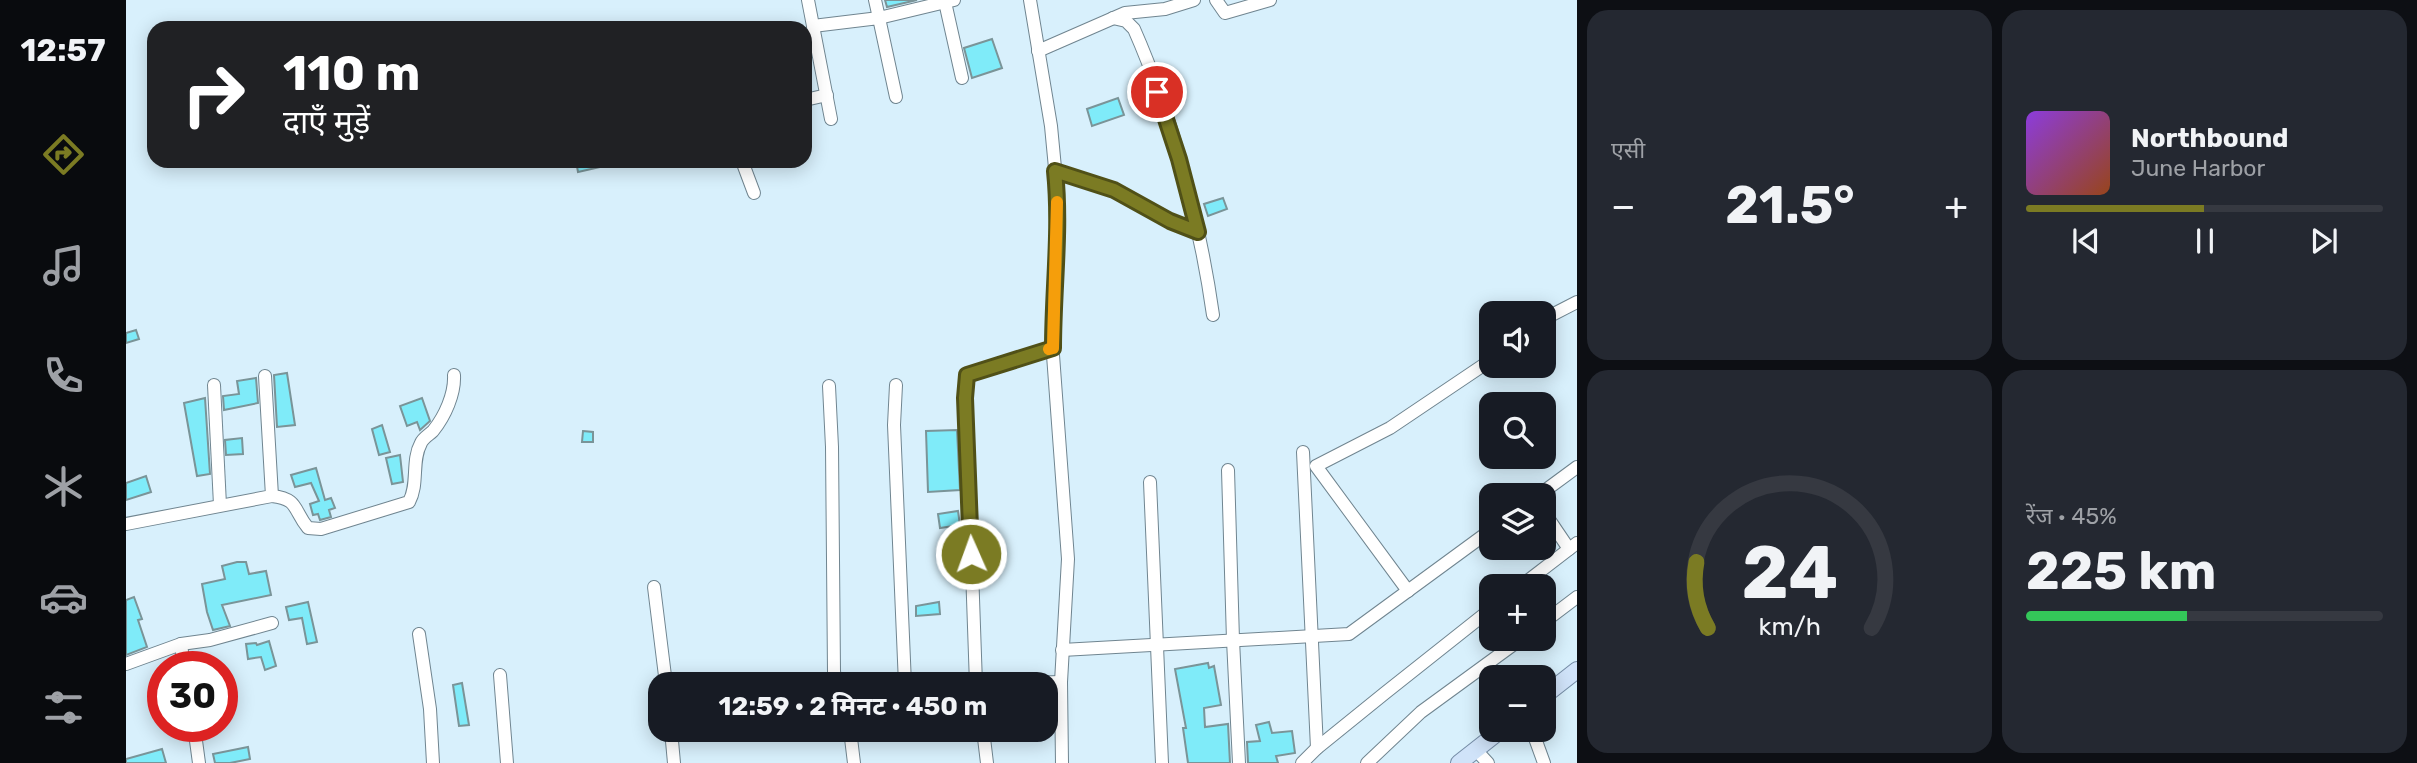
<!DOCTYPE html>
<html lang="hi">
<meta charset="utf-8">
<style>
body{margin:0;font-family:Rubik,"Noto Sans Devanagari",sans-serif;background:#242831;color:#f1f3f6;height:100vh;display:flex;flex-direction:column;font-size:26px;white-space:nowrap}
*{box-sizing:border-box;margin:0}
p{font-size:23px;color:#9ea1a6}
.icon{flex:none;width:38px;height:38px;fill:none;stroke:currentColor;stroke-width:2;stroke-linecap:round;stroke-linejoin:round}
.map{position:relative;flex:1;overflow:hidden}
.panel{display:flex;flex-direction:column;gap:10px;padding:10px;background:#0d0f14;width:840px}
.panel>*{flex:none}
.hud{position:absolute;left:21px;top:21px;width:665px;height:147px;border-radius:21px;box-shadow:0 4px 18px #0003;background:#202124;color:#fff;overflow:hidden}
.controls{position:absolute;left:1353px;top:301px;display:grid;gap:14px}
.controls a{display:grid;place-items:center;width:77px;height:77px;border-radius:14px;background:#171b24;box-shadow:0 4px 18px #0003;font-size:35px}
.speed{position:absolute;left:21px;top:651px;display:flex;gap:14px;font-size:35px;font-weight:700;text-align:center}
.speed>*{display:grid;place-content:center;width:91px;height:91px;border-radius:50%;background:#171b24;box-shadow:0 4px 18px #0003;line-height:1}
.speed .limit{border:10px solid #d22;background:#fff;color:#111}
.pin{position:absolute;display:grid;place-items:center;width:60px;height:60px;color:#fff;margin:-30px;border:4px solid #fff;border-radius:50%;box-shadow:0 2px 7px #0007}
.me{position:absolute;width:77px;margin:-38px;rotate:358deg;stroke-linejoin:round;filter:drop-shadow(0 0 5px #0008)}
.turn{display:flex;align-items:center;gap:24px;height:147px;padding:0 21px;font-size:32px}
.turn .icon{width:91px;height:91px;stroke-width:2.5}
.turn b{display:block;font-size:49px;line-height:60px}
.big{font-size:52px;font-weight:700;line-height:1.1}
.panel .widget{flex:1;display:flex;flex-direction:column;justify-content:center;gap:10px;min-width:0;padding:0 24px;border-radius:21px;background:#242831}
.panel .dial{align-items:center;gap:0}
.dial svg{height:182px;overflow:visible;fill:none;stroke:#363941;stroke-width:7;stroke-linecap:round;text-anchor:middle}
.dial text{fill:#f1f3f6;stroke:none}
.song{display:flex;align-items:center;gap:21px}
.cover{width:84px;height:84px;border-radius:10px;background:linear-gradient(135deg,hsl(270 70% 55%),hsl(20 70% 35%))}
.played{height:7px;border-radius:4px;background:linear-gradient(90deg,#7b7b23 50%,#363941 50%)}
.keys{display:flex;justify-content:space-around;direction:ltr}
.heat{display:flex;justify-content:space-between;align-items:center;font-size:38px;direction:ltr}
.charge{height:10px;border-radius:5px;background:linear-gradient(90deg,#34c759 45%,#363941 0)}
.panel .tiles{flex:1;display:grid;gap:10px;grid-template-columns:repeat(2,1fr)}
.trip{position:absolute;left:522px;top:672px;width:410px;height:70px;border-radius:21px;background:#171b24;box-shadow:0 4px 18px #0003;font-weight:700;line-height:70px;text-align:center}
main{display:flex;flex:1;min-height:0}
.menu{display:flex;flex-direction:column;width:126px;justify-content:space-around;align-items:center;background:#090b0e;color:#9ea1a6}
.menu .icon{width:49px;height:49px}
.menu .on{color:#7b7b23}
.menu b{font-size:32px;color:#f1f3f6}
.map>svg:first-child{display:block}
.building{fill:#7febf9;stroke:#7a9498;stroke-width:2}
.lines{fill:none;stroke-linecap:round;stroke-linejoin:round}
.minor-casing{stroke:#708590;stroke-width:14}
.major-casing{stroke:#758ca6;stroke-width:18}
.minor{stroke:#fff;stroke-width:12}
.major{stroke:#d0e3f9;stroke-width:16}
.route-casing{stroke:#505017;stroke-width:18}
.route{stroke:#7b7b23;stroke-width:12}
.slow{stroke:#f59e0b;stroke-width:12}
</style>
<main>
<nav class="menu">
<b>12:57</b>
<svg class="icon on" aria-label="directions" viewBox="0 0 24 24"><path d="M12 3l9 9-9 9-9-9zM9 14v-3h6M13 9l2 2-2 2"/></svg>
<svg class="icon" aria-label="music" viewBox="0 0 24 24"><path d="M9 18V5l10-2v13"/><circle cx="6" cy="18" r="3"/><circle cx="16" cy="16" r="3"/></svg>
<svg class="icon" aria-label="phone" viewBox="0 0 24 24"><path d="M5 4h4l2 5-3 2q2 4 5 5l2-3 5 2v4C11 20 4 13 5 4z"/></svg>
<svg class="icon" aria-label="climate" viewBox="0 0 24 24"><path d="M12 3v18M4 7l16 10M4 17L20 7"/></svg>
<svg class="icon" aria-label="car" viewBox="0 0 24 24"><path d="M5 17H2v-5l4-1 3-4h7l3 4 3 1v5h-3M9 17h6M6 11h13"/><circle cx="7" cy="17" r="2"/><circle cx="17" cy="17" r="2"/></svg>
<svg class="icon" aria-label="filters" viewBox="0 0 24 24"><path d="M4 7h16M4 17h16"/><circle cx="9" cy="7" r="2"/><circle cx="15" cy="17" r="2"/></svg>
</nav>
<div class="map">
<svg width="1451" height="763" viewBox="0 0 1451 763">
<rect width="100%" height="100%" fill="#d8f0fc"/>
<g class="building">
<path d="M759 0H791L761 7Z"/>
<path d="M866 39 876 68 846 78 838 48Z"/>
<path d="M992 98 998 115 966 126 961 109Z"/>
<path d="M450 161H483V165L452 172Z"/>
<path d="M1097 198 1101 209 1082 216 1078 204Z"/>
<path d="M10 330 13 339 0 343V333Z"/>
<path d="M161 373 169 425 151 427 148 375Z"/>
<path d="M130 378 132 403 98 410 97 396 113 394 111 381Z"/>
<path d="M79 398 84 474 71 476 58 403Z"/>
<path d="M296 398 304 421 294 430 291 422 281 426 274 406Z"/>
<path d="M256 425 264 452 253 455 246 429Z"/>
<path d="M831 430 834 490 802 492 800 431Z"/>
<path d="M457 431 467 432V442H456Z"/>
<path d="M116 438 117 454 100 455 99 440Z"/>
<path d="M274 455 277 482 266 484 260 458Z"/>
<path d="M190 468 199 500 205 498 209 508 203 510 205 517 194 520 192 514 187 515 184 504 193 501 185 483 169 487 165 475Z"/>
<path d="M20 476 25 492 0 500V483Z"/>
<path d="M832 511 834 525 814 528 812 514Z"/>
<path d="M111 562H120L123 574 140 571 145 595 96 605 104 626 87 630 81 612 76 584 99 579 96 566Z"/>
<path d="M8 597 16 619 12 620 21 647 0 655V600Z"/>
<path d="M182 602 191 642 181 644 176 618 163 620 160 607Z"/>
<path d="M813 602 814 614 790 616V606Z"/>
<path d="M143 641 150 666 139 670 135 657 122 659 120 644 130 643 131 645Z"/>
<path d="M1082 663 1083 668 1088 666 1095 705 1078 708 1079 727 1102 724 1104 763H1062L1057 728H1060L1049 669Z"/>
<path d="M336 683 343 725 333 726 327 685Z"/>
<path d="M1143 722 1146 733 1166 731 1169 753 1150 756 1152 763H1122L1121 742 1134 741 1130 725Z"/>
<path d="M122 747 124 759 104 763H89L87 754Z"/>
<path d="M36 749 40 763H0V759Z"/>
</g>
<g class="lines">
<g class="minor-casing">
<g id="minor">
<path d="M682 0 705 119"/>
<path d="M749 0 753 18 828 0"/>
<path d="M904 0 925 126 931 189 927 355 942 559 935 682 936 763"/>
<path d="M1090 0 1099 13 1144 0"/>
<path d="M819 2 836 78"/>
<path d="M987 18 1000 21 1008 29C1046 115 1074 223 1087 315"/>
<path d="M687 26 753 18 770 97"/>
<path d="M912 51 999 13 1039 9 1068 0"/>
<path d="M679 100 701 95"/>
<path d="M616 161 628 193"/>
<path d="M929 171 988 190 1044 221 1072 232"/>
<path d="M1418 319 1451 302"/>
<path d="M88 385 94 505"/>
<path d="M770 385 768 425 779 684"/>
<path d="M703 386 706 447 708 672 711 684"/>
<path d="M1177 452 1191 748"/>
<path d="M1102 470 1107 640 1113 763"/>
<path d="M1024 482 1036 763"/>
<path d="M1413 495 1451 467"/>
<path d="M146 496C173 499 167 510 182 528L195 529 283 502C293 484 285 461 295 443 297 438 303 435 307 431 319 416 329 394 328 375"/>
<path d="M1418 512 1443 549"/>
<path d="M0 524 146 496 139 376"/>
<path d="M1395 586 1451 543"/>
<path d="M528 587 540 684"/>
<path d="M1282 591 1190 466 1264 428 1365 360"/>
<path d="M1418 622 1451 597"/>
<path d="M293 634 304 709 307 763"/>
<path d="M55 644 58 667"/>
<path d="M936 650 1223 634 1365 530"/>
<path d="M0 664 55 644 84 640 146 623"/>
<path d="M374 675 381 763"/>
<path d="M850 684 840 398 841 375 927 348"/>
<path d="M867 684 935 682"/>
<path d="M68 726 73 763"/>
<path d="M545 730 548 763"/>
<path d="M724 730 728 763"/>
<path d="M857 730 861 763"/>
<path d="M1406 730 1418 763"/>
<path d="M1349 749 1362 763"/>
<path d="M1176 763 1191 748 1259 693 1365 609"/>
<path d="M1241 763 1295 712 1395 639"/>
</g>
</g>
<g class="major-casing">
<g id="major">
<path d="M1418 696 1451 670"/>
<path d="M1333 763 1375 730"/>
</g>
</g>
<use href="#minor" class="minor"/>
<use href="#major" class="major"/>
</g>
<g class="lines">
<g class="route-casing">
<path id="route" d="M845 554 839 398 841 375 927 348C927 289 935 230 929 171L988 190 1044 221 1072 232 1053 159 1031 92"/>
</g>
<use href="#route" class="route"/>
<path class="slow" d="M923 349 927 348 931 202"/>
</g>
</svg>
<div class="controls">
<a><svg class="icon" aria-label="sound" viewBox="0 0 24 24"><path d="M4 9h4l5-4v14l-5-4H4zM17 9q2 3 0 6"/></svg></a>
<a><svg class="icon" aria-label="search" viewBox="0 0 24 24"><circle cx="10" cy="10" r="6"/><path d="M15 15l6 6"/></svg></a>
<a><svg class="icon" aria-label="layers" viewBox="0 0 24 24"><path d="M12 4l9 5-9 5-9-5zM3 14l9 5 9-5"/></svg></a>
<a>+</a>
<a>−</a>
</div>
<div class="speed"><div class="limit">30</div></div>
<div class="pin" style="left:1031px;top:92px;background:#d93025"><svg class="icon" aria-label="arrive" viewBox="0 0 24 24"><path d="M6 21V4h12l-3 4 3 4H6"/></svg></div>
<svg class="me" style="left:845px;top:554px" viewBox="-20 -20 40 40"><circle r="17" fill="#7b7b23" stroke="#fff" stroke-width="3"/><path d="M0-11L8 9 0 5-8 9z" fill="#fff"/></svg>
<div class="trip">12:59 · 2 मिनट · 450 m</div>
<div class="hud">
<div class="turn"><svg class="icon" aria-label="right" viewBox="0 0 24 24"><path d="M7 20v-9h11M14 6l5 5-5 5"/></svg><div><b>110 m</b>दाएँ मुड़ें</div></div>
</div>
</div>
<section class="panel">
<div class="tiles">
<div class="widget"><p>एसी</p>
<div class="heat"><a>−</a><b class="big">21.5°</b><a>+</a></div>
</div>
<div class="widget">
<div class="song"><i class="cover"></i><div><b>Northbound</b><p>June Harbor</p></div></div>
<div class="played"></div>
<div class="keys"><svg class="icon" aria-label="previous" viewBox="0 0 24 24"><path d="M18 5L8 12l10 7zM5 5v14"/></svg><svg class="icon" aria-label="pause" viewBox="0 0 24 24"><path d="M8 5v14M16 5v14"/></svg><svg class="icon" aria-label="next" viewBox="0 0 24 24"><path d="M6 5l10 7-10 7zM19 5v14"/></svg></div>
</div>
<div class="widget dial"><svg viewBox="0 0 100 80">
<path d="M14 69A42 42 0 1 1 86 69"/>
<path d="M14 69A42 42 0 0 1 9 40" stroke="#7b7b23"/>
<text x="50" y="56" font-size="32" font-weight="700">24</text>
<text x="50" y="72" font-size="11">km/h</text>
</svg></div>
<div class="widget"><p>रेंज · 45%</p><b class="big">225 km</b><div class="charge"></div></div>
</div>
</section>
</main>
